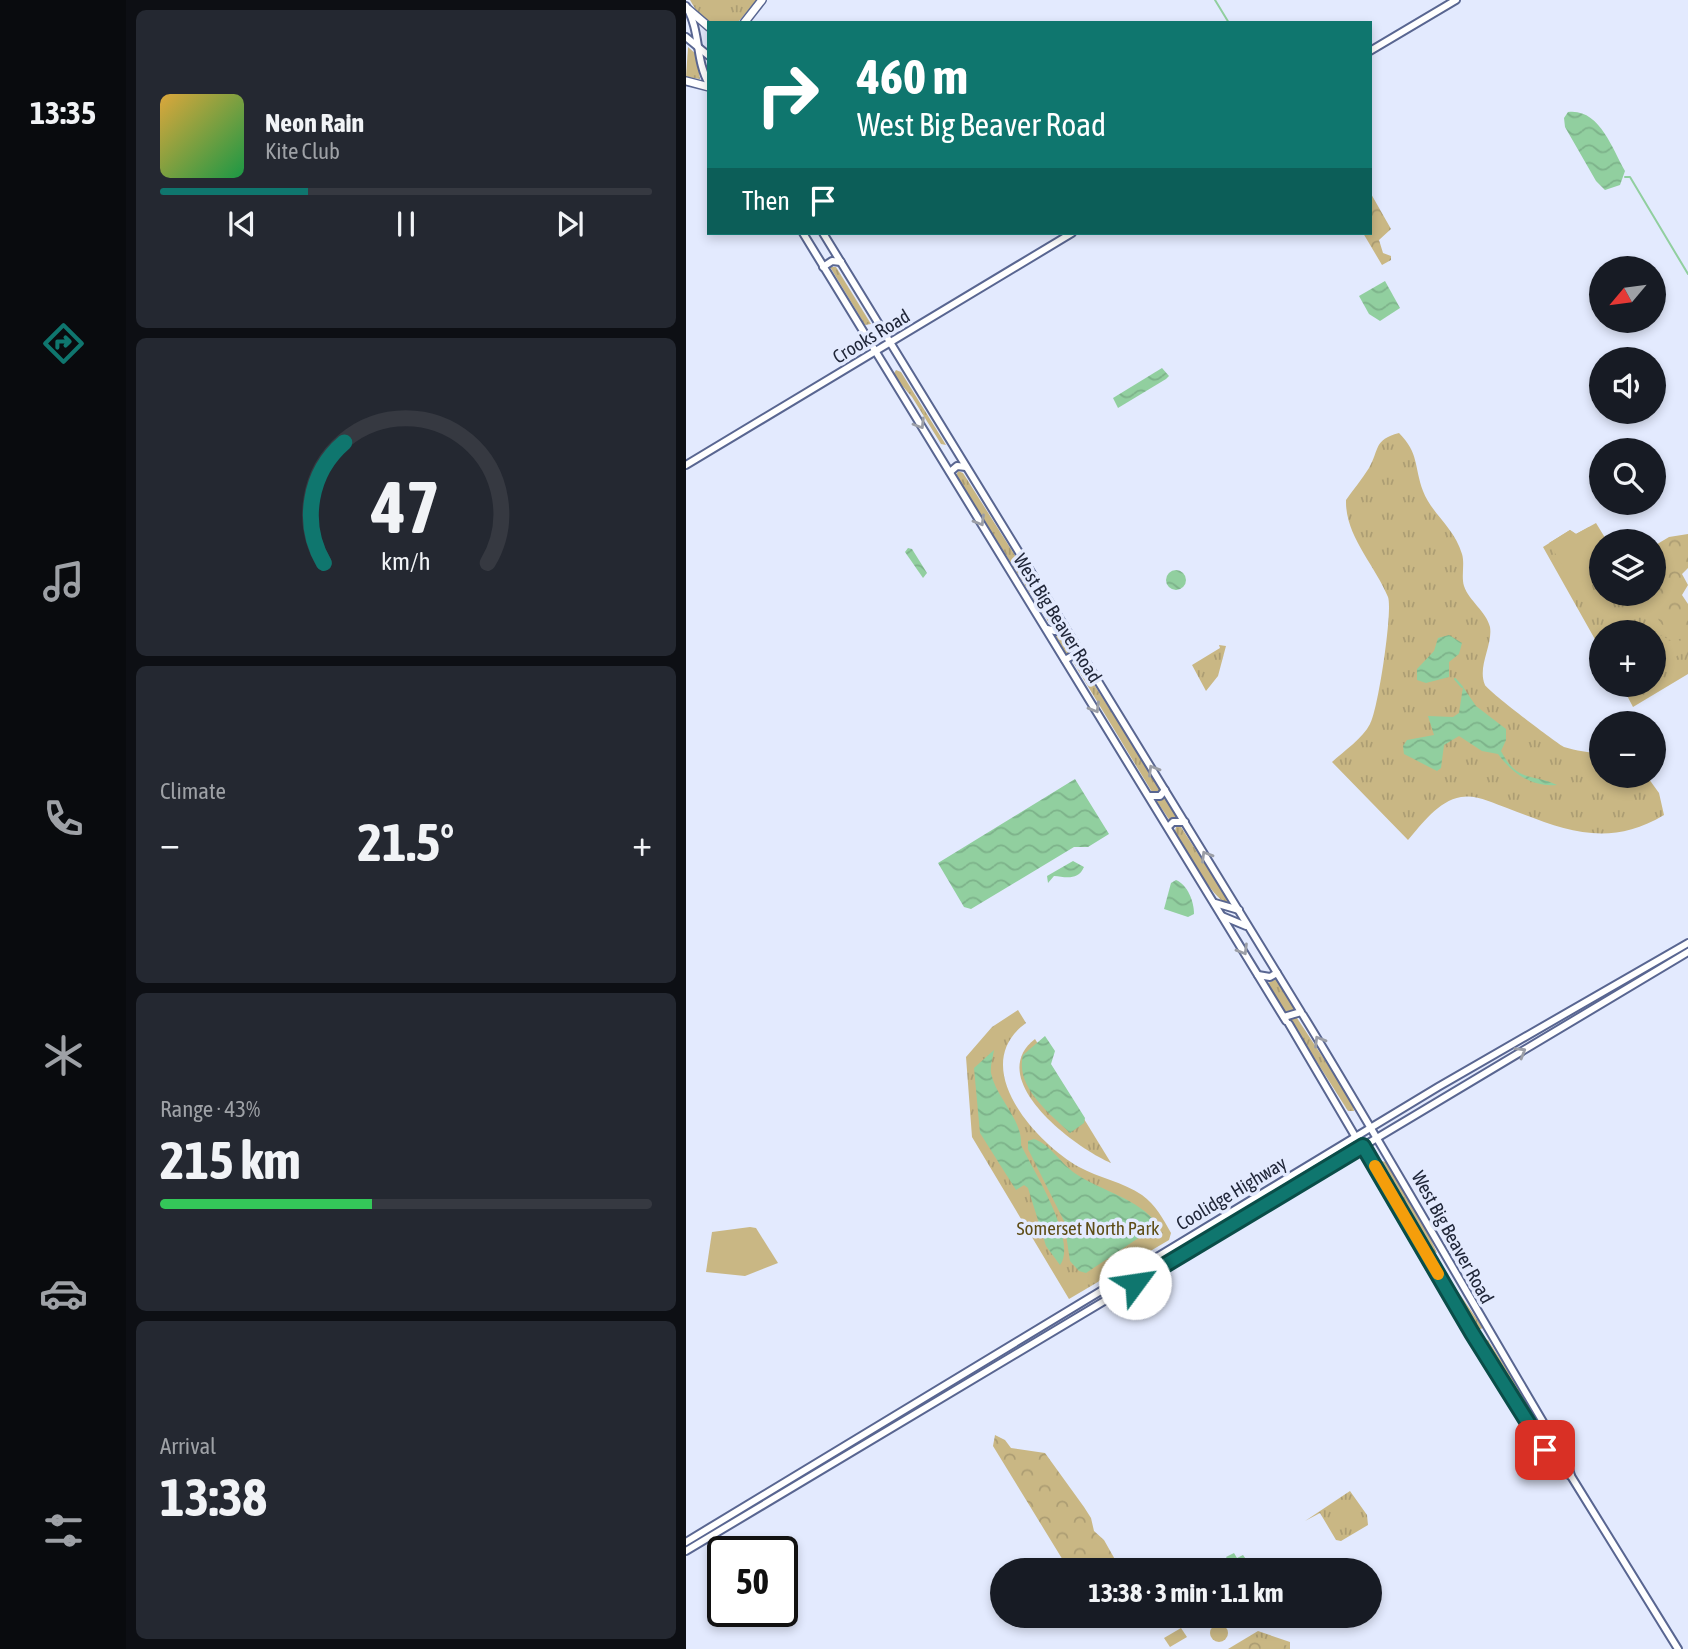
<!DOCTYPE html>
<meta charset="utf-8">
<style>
body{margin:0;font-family:"Asap Condensed",sans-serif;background:#242831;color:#f1f3f6;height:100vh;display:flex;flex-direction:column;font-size:26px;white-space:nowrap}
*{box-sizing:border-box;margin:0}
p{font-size:23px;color:#9ea1a6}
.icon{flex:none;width:38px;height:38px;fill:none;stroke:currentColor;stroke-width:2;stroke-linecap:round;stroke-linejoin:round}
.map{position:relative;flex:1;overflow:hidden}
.sheet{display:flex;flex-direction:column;gap:10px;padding:10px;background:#0d0f14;width:560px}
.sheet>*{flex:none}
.guide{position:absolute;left:21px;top:21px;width:665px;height:214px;border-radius:0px;box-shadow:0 4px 10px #0003;background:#0f766e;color:#fff;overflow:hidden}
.needle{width:46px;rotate:241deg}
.fabs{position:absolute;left:903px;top:256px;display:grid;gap:14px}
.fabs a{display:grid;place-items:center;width:77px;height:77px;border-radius:50%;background:#171b24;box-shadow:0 4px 10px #0003;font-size:35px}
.speed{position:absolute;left:21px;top:1536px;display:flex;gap:14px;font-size:35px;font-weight:700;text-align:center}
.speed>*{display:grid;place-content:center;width:91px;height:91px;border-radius:50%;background:#171b24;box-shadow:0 4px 10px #0003;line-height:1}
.speed .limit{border:4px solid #111;border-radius:10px;background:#fff;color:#111}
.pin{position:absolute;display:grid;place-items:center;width:60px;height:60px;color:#fff;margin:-30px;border-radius:14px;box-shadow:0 4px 10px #0006}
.me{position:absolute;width:77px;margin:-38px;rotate:59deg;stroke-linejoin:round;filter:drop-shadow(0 0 5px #0008)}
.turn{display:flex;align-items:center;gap:24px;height:147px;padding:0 35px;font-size:32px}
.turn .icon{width:91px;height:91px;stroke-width:2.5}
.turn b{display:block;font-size:49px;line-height:60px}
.then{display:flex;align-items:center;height:66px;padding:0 35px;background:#0003;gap:14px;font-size:26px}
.big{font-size:52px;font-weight:700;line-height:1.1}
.sheet .widget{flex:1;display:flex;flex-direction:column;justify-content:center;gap:10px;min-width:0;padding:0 24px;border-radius:10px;background:#242831}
.sheet .dial{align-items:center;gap:0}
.dial svg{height:182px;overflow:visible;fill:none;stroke:#363941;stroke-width:7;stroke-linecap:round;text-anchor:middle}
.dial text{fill:#f1f3f6;stroke:none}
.song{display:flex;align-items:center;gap:21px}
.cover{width:84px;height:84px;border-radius:10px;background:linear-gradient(135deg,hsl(40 70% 55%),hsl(140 70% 35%))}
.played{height:7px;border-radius:4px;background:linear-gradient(90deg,#0f766e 30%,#363941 30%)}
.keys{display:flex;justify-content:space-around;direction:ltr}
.heat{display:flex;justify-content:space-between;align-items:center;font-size:38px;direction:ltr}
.charge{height:10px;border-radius:5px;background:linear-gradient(90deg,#34c759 43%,#363941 0)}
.trip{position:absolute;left:304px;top:1558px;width:392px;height:70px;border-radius:35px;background:#171b24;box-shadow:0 4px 10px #0003;font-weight:700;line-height:70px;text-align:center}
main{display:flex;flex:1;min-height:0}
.menu{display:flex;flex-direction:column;width:126px;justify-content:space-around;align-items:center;background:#090b0e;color:#9ea1a6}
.menu .icon{width:49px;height:49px}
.menu .current{color:#0f766e}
.menu b{font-size:32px;color:#f1f3f6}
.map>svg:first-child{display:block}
.grass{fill:url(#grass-tufts)}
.forest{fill:url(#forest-crowns)}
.pitch{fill:#c9b784}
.water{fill:url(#water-waves)}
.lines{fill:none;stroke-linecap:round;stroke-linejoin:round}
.stream{stroke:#91cf9f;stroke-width:2}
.major-casing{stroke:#596691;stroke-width:10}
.highway-casing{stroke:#596691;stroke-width:10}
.major{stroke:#fff;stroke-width:6}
.highway{stroke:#fff;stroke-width:7}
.oneway{stroke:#9b9ea6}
.route-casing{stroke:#0a4d48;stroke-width:18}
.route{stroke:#0f766e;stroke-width:12}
.slow{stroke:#f59e0b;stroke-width:12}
.labels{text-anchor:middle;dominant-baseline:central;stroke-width:7;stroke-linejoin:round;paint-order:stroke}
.street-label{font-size:19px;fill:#212739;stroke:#e3eafe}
.park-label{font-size:19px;fill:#5e4d17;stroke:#e3eafe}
</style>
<main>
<nav class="menu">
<b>13:35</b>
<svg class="icon current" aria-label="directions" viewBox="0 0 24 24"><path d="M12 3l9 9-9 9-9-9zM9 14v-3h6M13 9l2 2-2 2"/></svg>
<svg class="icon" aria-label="music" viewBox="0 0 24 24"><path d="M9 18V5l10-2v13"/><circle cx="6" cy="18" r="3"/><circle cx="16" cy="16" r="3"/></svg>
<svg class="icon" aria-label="phone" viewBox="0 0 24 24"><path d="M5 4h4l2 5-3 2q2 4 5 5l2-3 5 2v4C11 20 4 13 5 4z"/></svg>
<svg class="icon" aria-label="climate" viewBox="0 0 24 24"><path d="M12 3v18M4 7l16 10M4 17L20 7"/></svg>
<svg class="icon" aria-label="car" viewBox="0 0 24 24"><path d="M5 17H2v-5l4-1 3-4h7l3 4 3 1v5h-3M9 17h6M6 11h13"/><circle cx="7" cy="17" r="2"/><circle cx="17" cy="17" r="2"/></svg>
<svg class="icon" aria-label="filters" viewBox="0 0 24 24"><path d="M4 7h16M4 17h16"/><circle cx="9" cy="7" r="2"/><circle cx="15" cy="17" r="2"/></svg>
</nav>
<section class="sheet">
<div class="widget">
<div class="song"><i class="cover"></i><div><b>Neon Rain</b><p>Kite Club</p></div></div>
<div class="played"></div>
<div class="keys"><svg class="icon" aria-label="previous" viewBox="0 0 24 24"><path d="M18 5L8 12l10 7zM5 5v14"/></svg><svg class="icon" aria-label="pause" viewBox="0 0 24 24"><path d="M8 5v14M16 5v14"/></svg><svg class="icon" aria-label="next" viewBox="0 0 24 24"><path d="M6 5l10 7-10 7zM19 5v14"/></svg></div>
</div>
<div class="widget dial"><svg viewBox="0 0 100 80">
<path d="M14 69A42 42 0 1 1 86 69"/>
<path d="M14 69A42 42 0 0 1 23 16" stroke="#0f766e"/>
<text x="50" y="56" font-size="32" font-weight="700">47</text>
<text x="50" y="72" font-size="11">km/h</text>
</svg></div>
<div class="widget"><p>Climate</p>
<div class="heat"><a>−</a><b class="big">21.5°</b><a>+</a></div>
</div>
<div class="widget"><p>Range · 43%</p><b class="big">215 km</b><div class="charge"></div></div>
<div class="widget"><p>Arrival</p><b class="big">13:38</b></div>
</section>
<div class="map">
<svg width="1002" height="1649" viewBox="0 0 1002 1649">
<defs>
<pattern id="grass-tufts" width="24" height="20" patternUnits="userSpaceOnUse" patternTransform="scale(1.75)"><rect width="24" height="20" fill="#c9b784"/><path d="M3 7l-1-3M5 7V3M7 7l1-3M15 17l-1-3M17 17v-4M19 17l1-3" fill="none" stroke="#ac9d73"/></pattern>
<pattern id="forest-crowns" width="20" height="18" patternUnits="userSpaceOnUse" patternTransform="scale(1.75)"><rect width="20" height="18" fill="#c9b784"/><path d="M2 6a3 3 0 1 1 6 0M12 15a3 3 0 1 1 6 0" fill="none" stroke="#ac9d73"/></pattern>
<pattern id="water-waves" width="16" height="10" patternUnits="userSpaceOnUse" patternTransform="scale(1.75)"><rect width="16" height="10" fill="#91cf9f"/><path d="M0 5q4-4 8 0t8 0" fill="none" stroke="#7db28a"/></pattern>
</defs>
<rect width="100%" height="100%" fill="#e3eafe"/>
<g class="grass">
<path d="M4 0H72L51 23C23 23 18 25 4 0Z"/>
<path d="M2 47 10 54 14 79 0 77Z"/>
<path d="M144 267H150L185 324 179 325Z"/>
<path d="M210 370 215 372 260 445 255 444 226 397 207 375Z"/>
<path d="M713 433C733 453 728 466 737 491 745 513 768 527 776 554 779 564 775 576 778 586 783 601 800 611 804 627 807 645 791 667 799 685 801 690 871 744 878 747 890 751 903 752 915 754V775H960L973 793 978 815C921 849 878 830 821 808 807 803 790 794 775 797 752 801 736 824 722 840L646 762C658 751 677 738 684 724 692 711 707 610 702 597 689 565 659 536 660 500 667 490 676 479 683 468 694 449 687 440 713 433Z"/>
<path d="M272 471 277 473 371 622V626H365L270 476Z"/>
<path d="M910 523 921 541H915V593H964L1002 626V674L947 707 935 684H968V632H915V650L857 547 884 530 890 534Z"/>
<path d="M377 631 390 651 380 655 368 635Z"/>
<path d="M533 645 540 646 532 676 520 691 506 665 534 648Z"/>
<path d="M386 660H392L474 786 473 791 466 792Z"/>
<path d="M479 796 492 817 484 821 470 800Z"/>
<path d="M490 827H495L542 900V904C526 899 499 848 489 831Z"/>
<path d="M591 979 609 1009 608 1010 599 1012 582 983Z"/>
<path d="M332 1010 340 1023C281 1066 349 1142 393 1167 413 1178 437 1182 456 1195 470 1205 477 1219 485 1233L483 1240 383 1299 286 1137 280 1057 306 1027Z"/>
<path d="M609 1015 665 1100 668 1111H662L603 1018Z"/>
<path d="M349 1039 425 1163C389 1148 297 1079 349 1039Z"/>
<path d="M695 1161 700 1162 738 1224 751 1253 746 1252 693 1166Z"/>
<path d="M762 1277 797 1328 789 1331 760 1281Z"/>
<path d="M798 1339 802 1340 863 1436 860 1439C839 1405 815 1375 795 1342Z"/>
<path d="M664 1491 681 1515 682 1525 655 1541 650 1540 634 1513 619 1521Z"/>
<path d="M572 1631 604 1642V1649H542Z"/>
</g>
<g class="forest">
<path d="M684 192 705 229 693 240 697 253 705 256V260L696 265 677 233H684Z"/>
<path d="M1002 534V568L996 574 1002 585 996 595 1002 604V629L979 628 973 621 962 593H968V546L983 537Z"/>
<path d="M970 633 984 640 1002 638V655L994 654 976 666 968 678Z"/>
<path d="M309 1435 319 1440 325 1448 359 1453 398 1507 405 1518 408 1531 418 1540 431 1563 419 1570H383L307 1446Z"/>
<path d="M573 1637 602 1646 603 1649H558L562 1641Z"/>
</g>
<g class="pitch">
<path d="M903 527C918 539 916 552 915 570L892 583 885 572 881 573 863 543 884 530 890 534Z"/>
<path d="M64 1227 70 1228 92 1263 59 1276 20 1272 26 1232Z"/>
<circle cx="533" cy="1633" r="9"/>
<path d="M495 1628 501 1637 484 1647 478 1638Z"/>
</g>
<g class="water">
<path d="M882 112C913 108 926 148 939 171L934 185 919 190 910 181 879 127 878 118Z"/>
<path d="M699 281 714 308 694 321 683 314 673 296Z"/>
<path d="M476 368 483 376 480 379 432 408 427 398Z"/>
<path d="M222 548 226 549 241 573 237 578 219 552Z"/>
<circle cx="490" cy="580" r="10"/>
<path d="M763 635 776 643 773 654 763 662V677L740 683 731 680V669L748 651 752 638Z"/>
<path d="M777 687 790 706 820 729V740L815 751C832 784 848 773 871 785 845 787 827 774 812 754L796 751 773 736 758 745 755 768 751 771 718 754 717 746 721 740 748 735 742 716 767 717 773 713Z"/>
<path d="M389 779 423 834 402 847H388L285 909 278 907 252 863Z"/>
<path d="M387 861 398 867C392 881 379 877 368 876L362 883 361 876Z"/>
<path d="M490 880C502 885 508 902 508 914L502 917 478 909 485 883Z"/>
<path d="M359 1036 369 1051 365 1064 399 1118 398 1123 384 1133C363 1113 329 1087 337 1055Z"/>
<path d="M308 1050C307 1057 304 1066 305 1073 310 1098 337 1120 335 1145 347 1170 392 1241 374 1265L360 1246 342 1188 338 1185 330 1190 294 1133 288 1068Z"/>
<path d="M348 1139C365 1145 375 1164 390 1174 417 1192 452 1198 472 1225L400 1273 393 1271 384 1261 378 1221 342 1149V1141Z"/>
<path d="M548 1553 551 1558 557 1555 562 1562 549 1570 540 1557Z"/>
</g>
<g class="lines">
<g class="stream">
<path d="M529 0 543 23"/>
<path d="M939 177H944L1002 274"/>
<path d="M769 679 776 687"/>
</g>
<g class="major-casing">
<g id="major">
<path d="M0 6C15 31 9 60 23 84"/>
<path d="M0 37 23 56"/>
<path d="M684 51 770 0"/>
<path d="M117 233 600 1021"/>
<path d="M137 233 615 1012 598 1017"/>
<path d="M137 267 146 261 155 262"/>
<path d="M0 465 386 233"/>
<path d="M264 472 271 466 280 467"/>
<path d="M361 629 369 631 378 625"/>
<path d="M379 660 389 654 397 656"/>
<path d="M463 796H474L479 790"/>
<path d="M482 827 487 822H499"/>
<path d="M529 903 553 910"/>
<path d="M536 916 560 926"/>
<path d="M572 975 584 977 591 973"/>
<path d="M617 1015C708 1164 793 1315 882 1464L885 1476 992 1649"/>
<path d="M603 1024 785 1333 873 1471 885 1476"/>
<path d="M0 1542 752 1087 1002 943"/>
<path d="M0 1551 1002 952"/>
</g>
</g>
<g class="highway-casing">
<g id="highway">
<path d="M2 9 23 27"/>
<path d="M58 23 76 0"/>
<path d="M0 81 23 87"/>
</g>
</g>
<use href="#major" class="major"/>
<use href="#highway" class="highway"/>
</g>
<defs><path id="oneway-chevron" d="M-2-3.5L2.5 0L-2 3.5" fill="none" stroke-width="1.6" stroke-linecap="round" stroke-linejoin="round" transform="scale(1.75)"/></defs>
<g class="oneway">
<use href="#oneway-chevron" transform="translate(234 424) rotate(58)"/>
<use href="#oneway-chevron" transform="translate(294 521) rotate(59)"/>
<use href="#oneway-chevron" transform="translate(409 708) rotate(59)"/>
<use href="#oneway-chevron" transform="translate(467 770) rotate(-121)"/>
<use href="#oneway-chevron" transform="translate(520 856) rotate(-121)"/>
<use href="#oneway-chevron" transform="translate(557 950) rotate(59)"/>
<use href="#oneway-chevron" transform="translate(633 1041) rotate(-121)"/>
<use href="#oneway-chevron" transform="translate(835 1052) rotate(-31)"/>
</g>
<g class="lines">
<g class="route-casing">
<path id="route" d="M449 1283 677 1146 786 1333 859 1450"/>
</g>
<use href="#route" class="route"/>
<path class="slow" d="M689 1166 752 1274"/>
</g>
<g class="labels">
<g class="street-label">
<text transform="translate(185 336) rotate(-31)">Crooks Road</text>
<text transform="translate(372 618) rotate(58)">West Big Beaver Road</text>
<text transform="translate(545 1193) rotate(-31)">Coolidge Highway</text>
<text transform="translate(767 1237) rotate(61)">West Big Beaver Road</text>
</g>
<g class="park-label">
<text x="402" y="1228">Somerset North Park</text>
</g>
</g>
</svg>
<div class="fabs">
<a><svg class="needle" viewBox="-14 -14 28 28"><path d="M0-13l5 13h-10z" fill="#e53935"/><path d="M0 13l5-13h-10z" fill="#9ea1a6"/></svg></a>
<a><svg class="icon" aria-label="sound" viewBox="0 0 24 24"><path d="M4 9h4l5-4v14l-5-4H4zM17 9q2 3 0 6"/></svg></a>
<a><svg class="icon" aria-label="search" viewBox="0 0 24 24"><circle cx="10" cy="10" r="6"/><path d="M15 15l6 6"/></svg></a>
<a><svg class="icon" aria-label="layers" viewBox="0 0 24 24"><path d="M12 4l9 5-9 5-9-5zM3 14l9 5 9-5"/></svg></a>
<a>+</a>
<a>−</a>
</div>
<div class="speed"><div class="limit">50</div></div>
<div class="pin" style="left:859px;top:1450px;background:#d93025"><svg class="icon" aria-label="arrive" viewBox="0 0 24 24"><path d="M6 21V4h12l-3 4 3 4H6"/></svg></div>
<svg class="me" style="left:449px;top:1283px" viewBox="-20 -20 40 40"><circle r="19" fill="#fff"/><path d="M0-13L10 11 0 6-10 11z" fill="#0f766e"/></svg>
<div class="trip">13:38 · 3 min · 1.1 km</div>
<div class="guide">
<div class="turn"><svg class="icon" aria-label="right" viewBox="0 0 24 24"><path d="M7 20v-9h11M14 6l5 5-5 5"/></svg><div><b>460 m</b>West Big Beaver Road</div></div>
<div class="then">Then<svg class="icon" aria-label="arrive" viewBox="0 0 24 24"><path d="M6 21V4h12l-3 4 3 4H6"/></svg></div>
</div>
</div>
</main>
